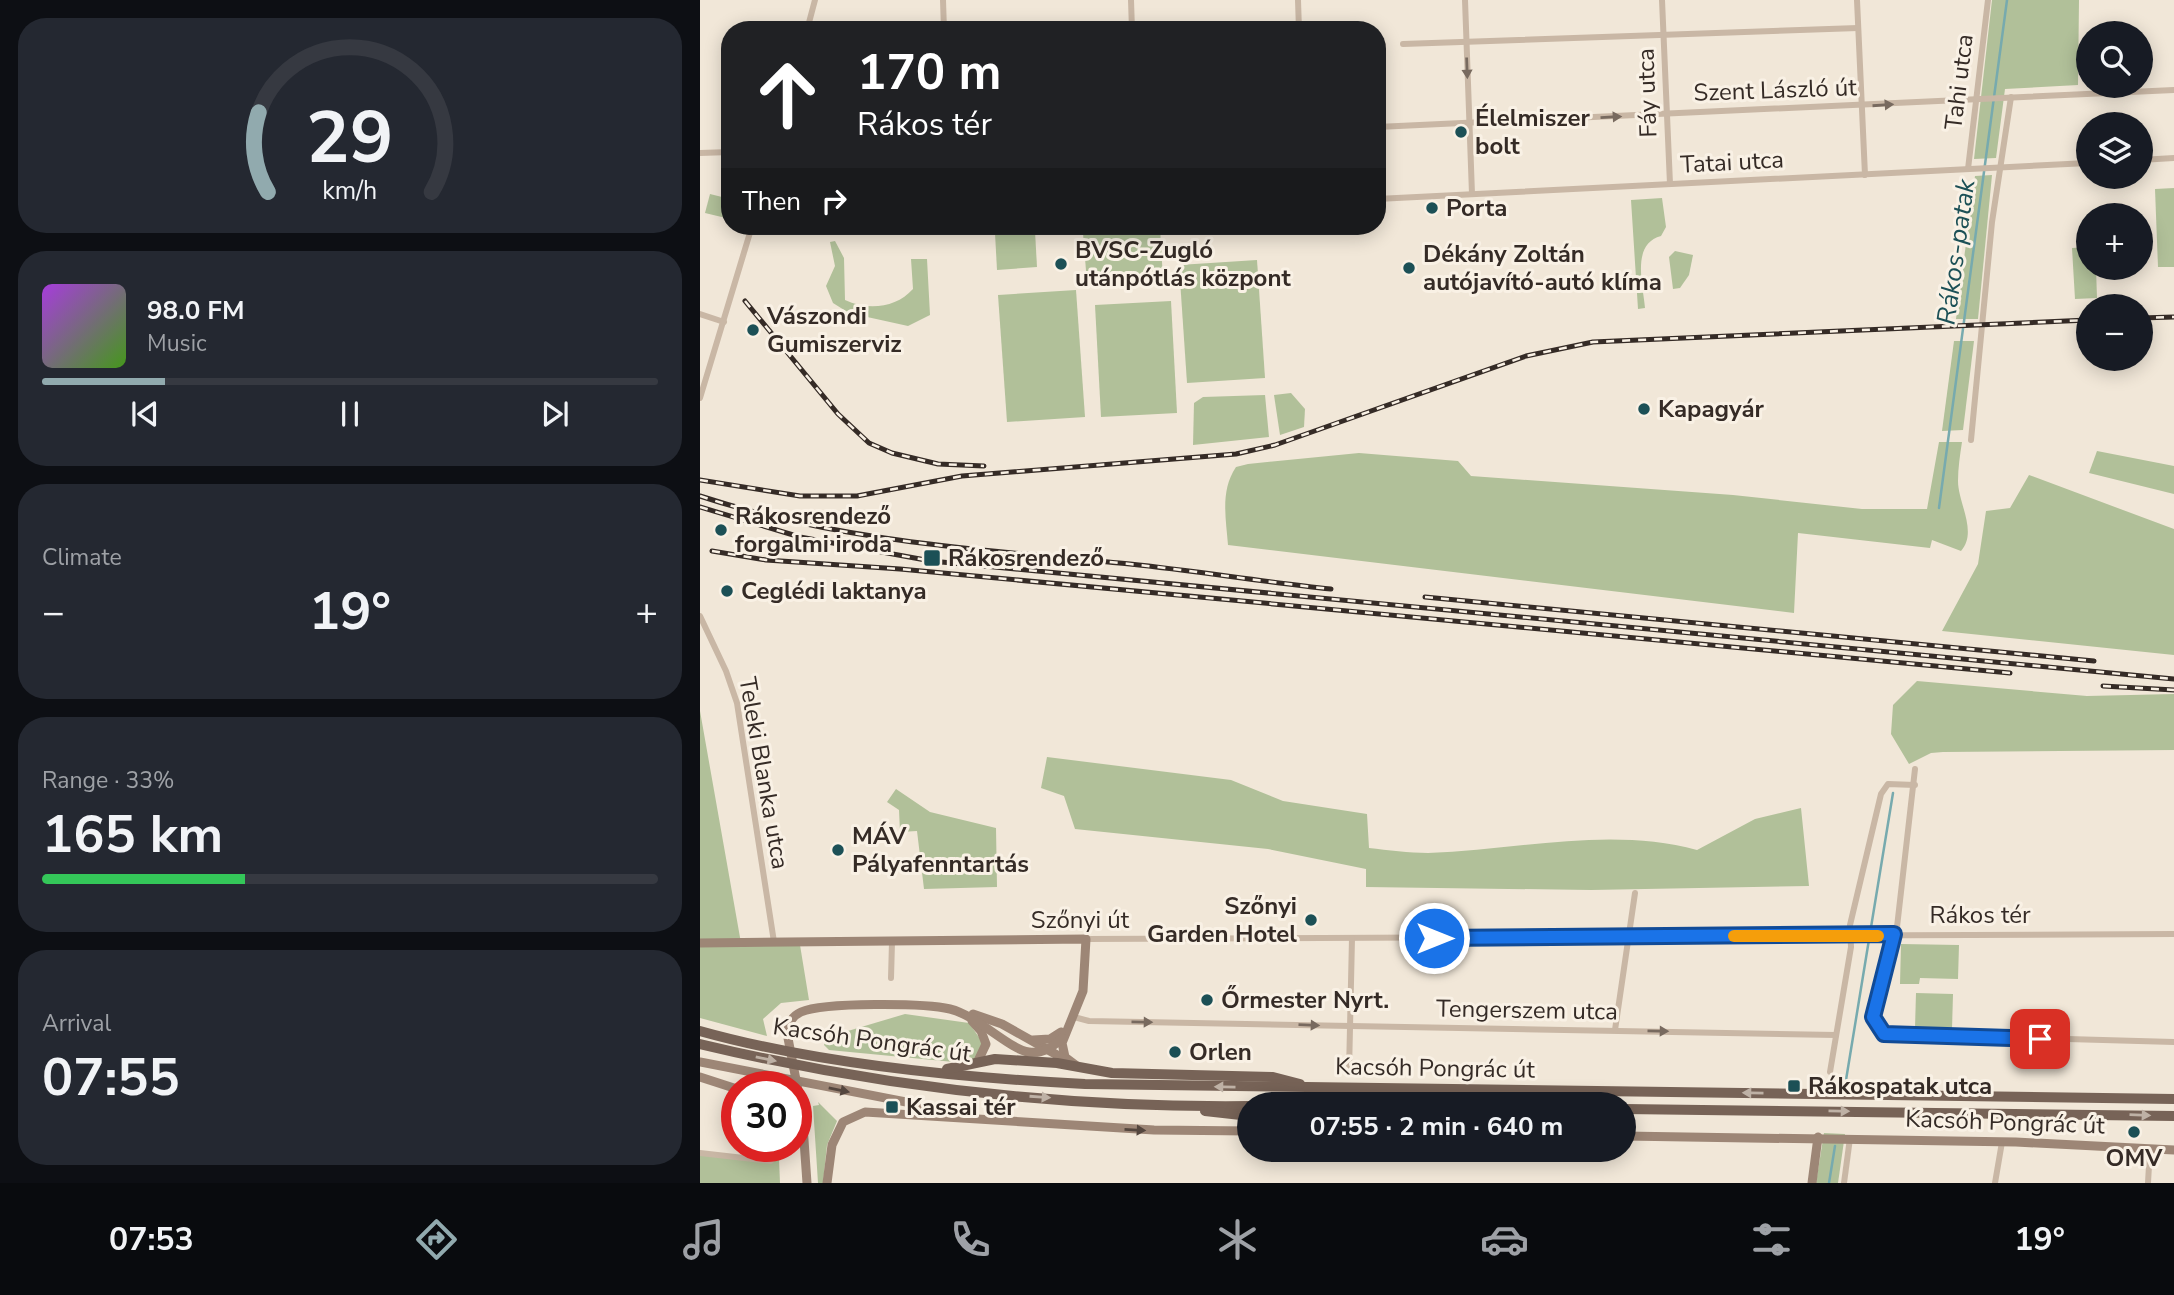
<!DOCTYPE html>
<meta charset="utf-8">
<style>
body{margin:0;font-family:"Nunito Sans",sans-serif;background:#242831;color:#f1f3f6;height:100vh;display:flex;flex-direction:column;font-size:26px;white-space:nowrap}
*{box-sizing:border-box;margin:0}
p{font-size:23px;color:#9ea1a6}
.icon{flex:none;width:38px;height:38px;fill:none;stroke:currentColor;stroke-width:2;stroke-linecap:round;stroke-linejoin:round}
.map{position:relative;flex:1;overflow:hidden}
.details{display:flex;flex-direction:column;gap:18px;padding:18px;background:#0d0f14;width:700px}
.details>*{flex:none}
.top-card{position:absolute;left:21px;top:21px;width:665px;height:214px;border-radius:28px;box-shadow:0 4px 18px #0003;background:#202124;color:#fff;overflow:hidden}
.tools{position:absolute;left:1376px;top:21px;display:grid;gap:14px}
.tools a{display:grid;place-items:center;width:77px;height:77px;border-radius:50%;background:#171b24;box-shadow:0 4px 18px #0003;font-size:35px}
.speed{position:absolute;left:21px;top:1071px;display:flex;gap:14px;font-size:35px;font-weight:700;text-align:center}
.speed>*{display:grid;place-content:center;width:91px;height:91px;border-radius:50%;background:#171b24;box-shadow:0 4px 18px #0003;line-height:1}
.speed .limit{border:10px solid #d22;background:#fff;color:#111}
.pin{position:absolute;display:grid;place-items:center;width:60px;height:60px;color:#fff;margin:-30px;border-radius:14px;box-shadow:0 4px 10px #0006}
.me{position:absolute;width:77px;margin:-38px;rotate:90deg;stroke-linejoin:round;filter:drop-shadow(0 0 5px #0008)}
.turn{display:flex;align-items:center;gap:24px;height:147px;padding:0 21px;font-size:32px}
.turn .icon{width:91px;height:91px;stroke-width:2.5}
.turn b{display:block;font-size:49px;line-height:60px}
.then{display:flex;align-items:center;height:66px;padding:0 21px;background:#0003;gap:14px;font-size:26px}
.big{font-size:52px;font-weight:700;line-height:1.1}
.details .widget{flex:1;display:flex;flex-direction:column;justify-content:center;gap:10px;min-width:0;padding:0 24px;border-radius:28px;background:#242831}
.details .dial{align-items:center;gap:0}
.dial svg{height:182px;overflow:visible;fill:none;stroke:#363941;stroke-width:7;stroke-linecap:round;text-anchor:middle}
.dial text{fill:#f1f3f6;stroke:none}
.song{display:flex;align-items:center;gap:21px}
.cover{width:84px;height:84px;border-radius:10px;background:linear-gradient(135deg,hsl(280 70% 55%),hsl(100 70% 35%))}
.played{height:7px;border-radius:4px;background:linear-gradient(90deg,#91aaae 20%,#363941 20%)}
.keys{display:flex;justify-content:space-around;direction:ltr}
.heat{display:flex;justify-content:space-between;align-items:center;font-size:38px;direction:ltr}
.charge{height:10px;border-radius:5px;background:linear-gradient(90deg,#34c759 33%,#363941 0)}
.trip{position:absolute;left:537px;top:1092px;width:399px;height:70px;border-radius:35px;background:#171b24;box-shadow:0 4px 18px #0003;font-weight:700;line-height:70px;text-align:center}
.tab-bar{display:flex;height:112px;justify-content:space-around;align-items:center;background:#090b0e;color:#9ea1a6}
.tab-bar .icon{width:49px;height:49px}
.tab-bar .active{color:#91aaae}
.tab-bar b{font-size:32px;color:#f1f3f6}
main{display:flex;flex:1;min-height:0}
.map>svg:first-child{display:block}
.green{fill:#b1c099}
.lines{fill:none;stroke-linecap:round;stroke-linejoin:round}
.stream{stroke:#77aaae;stroke-width:2.5}
.street{stroke:#c9b7a5;stroke-width:6}
.secondary{stroke:#9d8676;stroke-width:9}
.primary{stroke:#776357;stroke-width:10}
.rail-casing{stroke:#352b26;stroke-width:5}
.rail{stroke:#f9f1e5;stroke-width:2.5;stroke-dasharray:8;stroke-linecap:butt}
.oneway{fill:#786a5f}
.oneway2{fill:#beb1a5}
.oneway3{fill:#54463e}
.route-casing{stroke:#114b97;stroke-width:18}
.route{stroke:#1a73e8;stroke-width:12}
.slow{stroke:#f59e0b;stroke-width:12}
.poi-dot{fill:#1c5056;stroke:#f9f1e5;stroke-width:2.5}
.labels{text-anchor:middle;dominant-baseline:central;stroke-width:6;stroke-linejoin:round;paint-order:stroke}
.street-label{font-size:24px;fill:#352b26;stroke:#f9f1e5}
.poi-label{font-size:24px;font-weight:bold;fill:#352b26;stroke:#f9f1e5;text-anchor:start}
.water-label{font-size:26px;font-style:italic;fill:#1c5056;stroke:#f9f1e5}
</style>
<main>
<section class="details">
<div class="widget dial"><svg viewBox="0 0 100 80">
<path d="M14 69A42 42 0 1 1 86 69"/>
<path d="M14 69A42 42 0 0 1 10 34" stroke="#91aaae"/>
<text x="50" y="56" font-size="32" font-weight="700">29</text>
<text x="50" y="72" font-size="11">km/h</text>
</svg></div>
<div class="widget">
<div class="song"><i class="cover"></i><div><b>98.0 FM</b><p>Music</p></div></div>
<div class="played"></div>
<div class="keys"><svg class="icon" aria-label="previous" viewBox="0 0 24 24"><path d="M18 5L8 12l10 7zM5 5v14"/></svg><svg class="icon" aria-label="pause" viewBox="0 0 24 24"><path d="M8 5v14M16 5v14"/></svg><svg class="icon" aria-label="next" viewBox="0 0 24 24"><path d="M6 5l10 7-10 7zM19 5v14"/></svg></div>
</div>
<div class="widget"><p>Climate</p>
<div class="heat"><a>−</a><b class="big">19°</b><a>+</a></div>
</div>
<div class="widget"><p>Range · 33%</p><b class="big">165 km</b><div class="charge"></div></div>
<div class="widget"><p>Arrival</p><b class="big">07:55</b></div>
</section>
<div class="map">
<svg width="1474" height="1183" viewBox="0 0 1474 1183">
<rect width="100%" height="100%" fill="#f1e7d8"/>
<g class="green">
<path d="M1292 0H1379L1378 85 1305 89 1296 158 1274 159Z"/>
<path d="M1292 175 1278 319H1256L1275 176Z"/>
<path d="M1474 188V267H1458L1455 189Z"/>
<path d="M10 194 30 199V219L5 213Z"/>
<path d="M962 198 966 227 961 236C931 244 943 284 945 308L938 309 931 200Z"/>
<path d="M460 228 463 279 387 283 383 233Z"/>
<path d="M335 231 337 267 297 270 295 233Z"/>
<path d="M135 241 144 258 145 300C168 311 196 308 213 289L211 259H227L230 315 208 326 149 313 133 303 126 286 135 266 130 242Z"/>
<path d="M1388 247V268H1396L1397 298 1375 299 1372 248Z"/>
<path d="M975 251 993 255 989 275 980 288 973 289 969 257Z"/>
<path d="M557 260 565 378 487 383 479 265Z"/>
<path d="M376 290 385 417 307 422 298 295Z"/>
<path d="M471 301 477 413 401 417 395 305Z"/>
<path d="M1254 341H1274L1263 430 1242 431Z"/>
<path d="M591 393 605 409 604 427 580 435 574 395Z"/>
<path d="M565 395 569 437 493 445 494 403 503 397Z"/>
<path d="M1239 442H1262C1260 455 1258 468 1258 481 1258 503 1278 532 1261 551L1232 540 1230 548 1098 533 1094 613 528 545C526 518 520 491 536 467L548 464 659 453 758 461 771 476 1033 495 1162 509H1227Z"/>
<path d="M1397 451 1474 466V494L1389 473Z"/>
<path d="M1329 475 1474 529V655L1242 631 1278 564 1286 511 1310 508Z"/>
<path d="M1217 681 1387 696 1474 694V750L1243 752 1231 753 1209 764 1191 734 1193 705Z"/>
<path d="M0 711 41 943 100 945 109 1000 81 1003 63 1019 67 1036 0 1018Z"/>
<path d="M347 757 531 780 583 801 667 814 669 848C688 850 709 853 728 853 817 850 910 826 997 850L1055 819 1101 808 1109 886 891 890 666 887V869L568 849 375 829 364 796 341 788Z"/>
<path d="M196 789 230 812 296 828 297 887 224 889 217 831 200 832 199 810 187 802Z"/>
<path d="M1201 944 1259 945 1258 979 1220 978 1219 984H1200Z"/>
<path d="M1216 993 1253 994 1252 1029 1215 1028Z"/>
<path d="M205 1014 269 1023 283 1043 277 1059 264 1063 129 1050 124 1045 126 1039 131 1036Z"/>
<path d="M118 1102 137 1121 127 1145 123 1183H118L113 1106 119 1105Z"/>
<path d="M1124 1133 1145 1134 1138 1183H1116Z"/>
<path d="M0 1153 79 1159 80 1183H0Z"/>
</g>
<g class="lines">
<g class="stream">
<path d="M1239 508 1307 0"/>
<path d="M1146 1080 1193 793"/>
<path d="M1129 1183 1135 1146"/>
</g>
<g class="street">
<path d="M243 0 244 30"/>
<path d="M431 0 432 30"/>
<path d="M598 0 599 30"/>
<path d="M765 0 772 194"/>
<path d="M962 0 970 184"/>
<path d="M1157 0 1165 175"/>
<path d="M107 30 115 0"/>
<path d="M703 44 1158 28"/>
<path d="M677 127 1474 90"/>
<path d="M0 153 30 152"/>
<path d="M1440 160 1474 158"/>
<path d="M1268 169 1288 0"/>
<path d="M677 199 1388 163"/>
<path d="M51 230 135 226"/>
<path d="M0 314 24 322"/>
<path d="M0 398 52 226"/>
<path d="M1271 440 1292 222 1311 97"/>
<path d="M0 616 26 671 37 703 74 942"/>
<path d="M1215 769 1197 927 1190 943 1173 1017 1183 1034 1474 1042"/>
<path d="M386 939 1474 934"/>
<path d="M191 978 192 942"/>
<path d="M374 1017 389 1021 1136 1035"/>
<path d="M915 1030 935 893"/>
<path d="M649 1072 652 938"/>
<path d="M1130 1072 1151 947 1150 925 1181 794 1188 784 1215 785"/>
<path d="M0 1153 71 1161"/>
<path d="M1144 1183 1150 1138"/>
<path d="M1295 1183 1302 1142"/>
<path d="M1448 1183 1450 1148"/>
</g>
<g class="secondary">
<path d="M0 943 386 939 383 991 362 1043 365 1057 377 1066"/>
<path d="M273 1014 302 1024 366 1060"/>
<path d="M272 1021 281 1031 286 1044 278 1061"/>
<path d="M333 1040 350 1039 361 1032"/>
<path d="M0 1062 273 1115"/>
<path d="M0 1077 37 1089"/>
<path d="M924 1136 1316 1142 1474 1150"/>
<path d="M107 1183 102 1111 87 1033C88 1024 92 1016 101 1012 124 1002 225 1003 250 1009 278 1016 310 1050 329 1052 343 1054 353 1047 362 1038"/>
<path d="M127 1183 132 1145 143 1122 165 1112 454 1130 550 1131"/>
<path d="M1112 1183 1118 1137"/>
</g>
<g class="primary">
<path d="M0 1031C118 1064 263 1078 385 1084L1474 1099"/>
<path d="M0 1044C180 1087 365 1108 550 1106"/>
<path d="M247 1069 295 1059 357 1063 412 1073 573 1077 600 1084"/>
<path d="M924 1109 1474 1116"/>
<path d="M505 1111 550 1116"/>
</g>
<g class="rail-casing">
<g id="rail">
<path d="M45 301 138 414 169 443 192 453 238 464 284 466"/>
<path d="M1440 318 1474 317"/>
<path d="M0 480 100 496H157L262 476 536 454 575 445 826 356 893 342 1388 320"/>
<path d="M0 496C140 542 284 550 430 564 497 571 564 582 631 589"/>
<path d="M0 507 100 537 231 561 1474 679"/>
<path d="M12 551 66 560 200 569 1310 673"/>
<path d="M725 597 1394 661"/>
<path d="M1403 686 1474 690"/>
</g>
</g>
<use href="#rail" class="rail"/>
</g>
<defs><path id="oneway-solid" d="M-6-.8H1V-3.2L6.5 0L1 3.2V.8H-6Z" transform="scale(1.75)"/></defs>
<g class="oneway">
<use href="#oneway-solid" transform="translate(767 68) rotate(88)"/>
<use href="#oneway-solid" transform="translate(1183 105) rotate(-4)"/>
<use href="#oneway-solid" transform="translate(911 117) rotate(-3)"/>
<use href="#oneway-solid" transform="translate(442 1022) rotate(1)"/>
<use href="#oneway-solid" transform="translate(609 1025) rotate(2)"/>
<use href="#oneway-solid" transform="translate(958 1031) rotate(1)"/>
</g>
<g class="oneway2">
<use href="#oneway-solid" transform="translate(66 1059) rotate(12)"/>
<use href="#oneway-solid" transform="translate(525 1087) rotate(-179)"/>
<use href="#oneway-solid" transform="translate(1053 1093) rotate(-179)"/>
<use href="#oneway-solid" transform="translate(340 1097) rotate(4)"/>
<use href="#oneway-solid" transform="translate(1139 1111) rotate(1)"/>
<use href="#oneway-solid" transform="translate(1440 1115) rotate(2)"/>
</g>
<g class="oneway3">
<use href="#oneway-solid" transform="translate(139 1090) rotate(11)"/>
<use href="#oneway-solid" transform="translate(435 1130) rotate(3)"/>
</g>
<g class="lines">
<g class="route-casing">
<path id="route" d="M734 938 1194 934 1173 1017 1184 1034 1340 1039"/>
</g>
<use href="#route" class="route"/>
<path class="slow" d="M1034 936H1178"/>
</g>
<g class="poi-dot">
<circle cx="761" cy="132" r="7"/>
<circle cx="732" cy="208" r="7"/>
<circle cx="361" cy="264" r="7"/>
<circle cx="709" cy="268" r="7"/>
<circle cx="53" cy="330" r="7"/>
<circle cx="944" cy="409" r="7"/>
<circle cx="21" cy="530" r="7"/>
<rect x="223" y="549" width="18" height="18" rx="3.5"/>
<circle cx="27" cy="591" r="7"/>
<circle cx="138" cy="850" r="7"/>
<circle cx="611" cy="920" r="7"/>
<circle cx="507" cy="1000" r="7"/>
<circle cx="475" cy="1052" r="7"/>
<rect x="1087" y="1079" width="14" height="14" rx="3.5"/>
<rect x="185" y="1100" width="14" height="14" rx="3.5"/>
<circle cx="1434" cy="1132" r="7"/>
</g>
<g class="labels">
<g class="street-label">
<text transform="translate(1259 82) rotate(-83)">Tahi utca</text>
<text transform="translate(1075 90) rotate(-2)">Szent László út</text>
<text transform="translate(947 93) rotate(-92)">Fáy utca</text>
<text transform="translate(1032 162) rotate(-3)">Tatai utca</text>
<text transform="translate(64 773) rotate(80)">Teleki Blanka utca</text>
<text x="1280" y="915">Rákos tér</text>
<text x="380" y="920">Szőnyi út</text>
<text transform="translate(827 1010) rotate(1)">Tengerszem utca</text>
<text transform="translate(172 1040) rotate(8)">Kacsóh Pongrác út</text>
<text transform="translate(735 1068) rotate(1)">Kacsóh Pongrác út</text>
<text transform="translate(1305 1122) rotate(2)">Kacsóh Pongrác út</text>
</g>
<g class="poi-label">
<text x="775" y="118">Élelmiszer<tspan x="775" dy="28">bolt</tspan></text>
<text x="746" y="208">Porta</text>
<text x="375" y="250">BVSC-Zugló<tspan x="375" dy="28">utánpótlás központ</tspan></text>
<text x="723" y="254">Dékány Zoltán<tspan x="723" dy="28">autójavító-autó klíma</tspan></text>
<text x="67" y="316">Vászondi<tspan x="67" dy="28">Gumiszerviz</tspan></text>
<text x="958" y="409">Kapagyár</text>
<text x="35" y="516">Rákosrendező<tspan x="35" dy="28">forgalmi iroda</tspan></text>
<text x="248" y="558">Rákosrendező</text>
<text x="41" y="591">Ceglédi laktanya</text>
<text x="152" y="836">MÁV<tspan x="152" dy="28">Pályafenntartás</tspan></text>
<text x="597" y="906" text-anchor="end">Szőnyi<tspan x="597" dy="28">Garden Hotel</tspan></text>
<text x="521" y="1000">Őrmester Nyrt.</text>
<text x="489" y="1052">Orlen</text>
<text x="1108" y="1086">Rákospatak utca</text>
<text x="206" y="1107">Kassai tér</text>
<text x="1434" y="1158" text-anchor="middle">OMV</text>
</g>
<g class="water-label">
<text transform="translate(1256 252) rotate(-82)">Rákos-patak</text>
</g>
</g>
</svg>
<div class="tools">
<a><svg class="icon" aria-label="search" viewBox="0 0 24 24"><circle cx="10" cy="10" r="6"/><path d="M15 15l6 6"/></svg></a>
<a><svg class="icon" aria-label="layers" viewBox="0 0 24 24"><path d="M12 4l9 5-9 5-9-5zM3 14l9 5 9-5"/></svg></a>
<a>+</a>
<a>−</a>
</div>
<div class="speed"><div class="limit">30</div></div>
<div class="pin" style="left:1340px;top:1039px;background:#d93025"><svg class="icon" aria-label="arrive" viewBox="0 0 24 24"><path d="M6 21V4h12l-3 4 3 4H6"/></svg></div>
<svg class="me" style="left:734px;top:938px" viewBox="-20 -20 40 40"><circle r="17" fill="#1a73e8" stroke="#fff" stroke-width="3"/><path d="M0-11L8 9 0 5-8 9z" fill="#fff"/></svg>
<div class="trip">07:55 · 2 min · 640 m</div>
<div class="top-card">
<div class="turn"><svg class="icon" aria-label="ahead" viewBox="0 0 24 24"><path d="M12 20V5M6 11l6-6 6 6"/></svg><div><b>170 m</b>Rákos tér</div></div>
<div class="then">Then<svg class="icon" aria-label="right" viewBox="0 0 24 24"><path d="M7 20v-9h11M14 6l5 5-5 5"/></svg></div>
</div>
</div>
</main>
<nav class="tab-bar">
<b>07:53</b>
<svg class="icon active" aria-label="directions" viewBox="0 0 24 24"><path d="M12 3l9 9-9 9-9-9zM9 14v-3h6M13 9l2 2-2 2"/></svg>
<svg class="icon" aria-label="music" viewBox="0 0 24 24"><path d="M9 18V5l10-2v13"/><circle cx="6" cy="18" r="3"/><circle cx="16" cy="16" r="3"/></svg>
<svg class="icon" aria-label="phone" viewBox="0 0 24 24"><path d="M5 4h4l2 5-3 2q2 4 5 5l2-3 5 2v4C11 20 4 13 5 4z"/></svg>
<svg class="icon" aria-label="climate" viewBox="0 0 24 24"><path d="M12 3v18M4 7l16 10M4 17L20 7"/></svg>
<svg class="icon" aria-label="car" viewBox="0 0 24 24"><path d="M5 17H2v-5l4-1 3-4h7l3 4 3 1v5h-3M9 17h6M6 11h13"/><circle cx="7" cy="17" r="2"/><circle cx="17" cy="17" r="2"/></svg>
<svg class="icon" aria-label="filters" viewBox="0 0 24 24"><path d="M4 7h16M4 17h16"/><circle cx="9" cy="7" r="2"/><circle cx="15" cy="17" r="2"/></svg>
<b>19°</b>
</nav>
